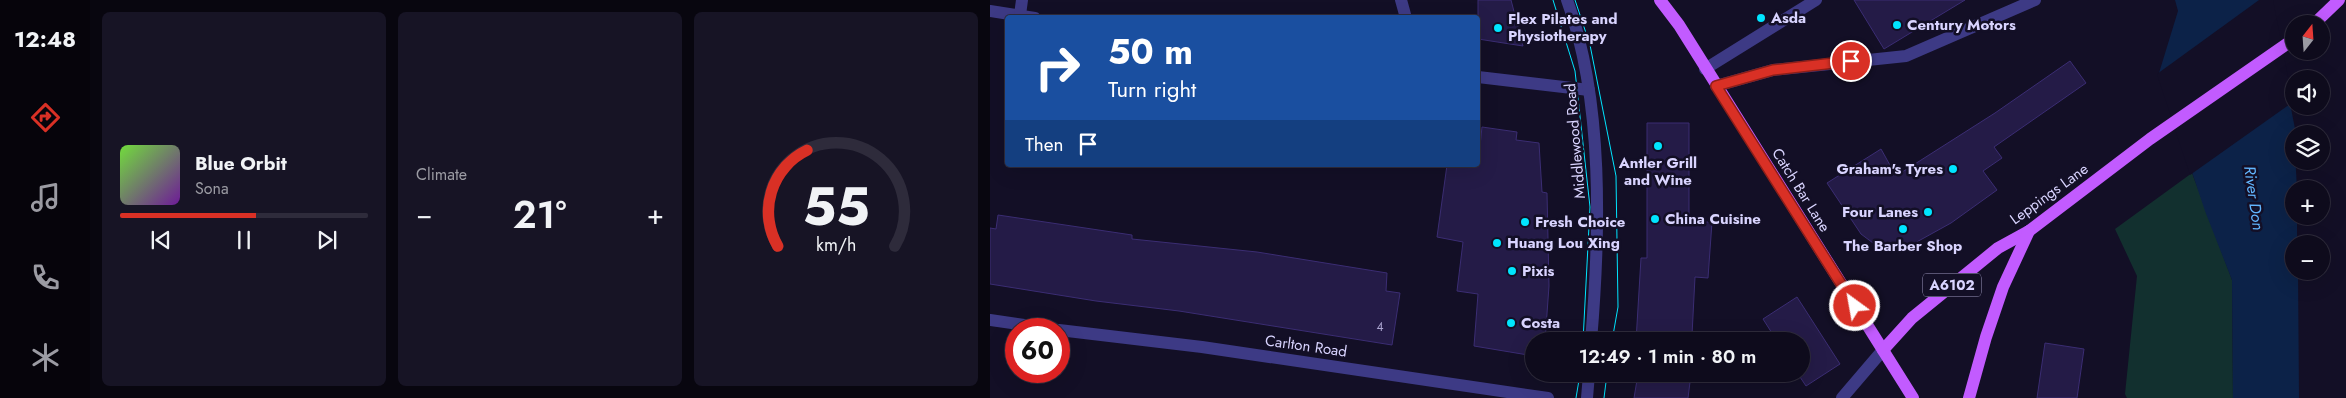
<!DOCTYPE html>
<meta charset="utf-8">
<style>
body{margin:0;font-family:Jost,sans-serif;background:#171425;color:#f1f3f6;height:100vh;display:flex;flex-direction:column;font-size:19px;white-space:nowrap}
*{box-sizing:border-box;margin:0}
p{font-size:16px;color:#9b9ba3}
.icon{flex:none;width:28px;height:28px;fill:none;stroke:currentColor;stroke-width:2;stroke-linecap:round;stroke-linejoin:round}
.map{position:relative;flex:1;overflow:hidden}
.panel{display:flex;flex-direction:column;gap:12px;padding:12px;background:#08060f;width:900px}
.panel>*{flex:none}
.guide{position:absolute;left:15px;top:15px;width:475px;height:152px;border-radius:5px;box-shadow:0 5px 20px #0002,0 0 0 1px #2e2b3b;background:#1a4fa0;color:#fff;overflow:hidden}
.needle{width:32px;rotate:17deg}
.controls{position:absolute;left:1295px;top:15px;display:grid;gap:10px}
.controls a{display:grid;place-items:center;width:45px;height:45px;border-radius:50%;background:#0e0b1c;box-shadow:0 5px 20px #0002,0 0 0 1px #2e2b3b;font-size:25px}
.speed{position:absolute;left:15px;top:318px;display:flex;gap:10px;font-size:25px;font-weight:700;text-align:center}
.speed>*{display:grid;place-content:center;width:65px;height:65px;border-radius:50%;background:#0e0b1c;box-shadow:0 5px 20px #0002,0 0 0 1px #2e2b3b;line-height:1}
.speed .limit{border:8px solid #d22;background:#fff;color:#111}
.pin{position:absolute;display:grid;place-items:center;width:42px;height:42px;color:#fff;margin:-21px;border:2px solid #fff;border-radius:50%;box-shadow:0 1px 5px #0007}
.me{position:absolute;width:55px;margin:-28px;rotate:328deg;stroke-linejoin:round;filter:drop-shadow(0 0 4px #0008)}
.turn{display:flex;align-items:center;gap:18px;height:105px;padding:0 20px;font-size:22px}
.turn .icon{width:65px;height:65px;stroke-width:2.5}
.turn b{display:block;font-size:35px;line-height:42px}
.then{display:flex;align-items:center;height:48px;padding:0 20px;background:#0003;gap:10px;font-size:19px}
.big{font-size:38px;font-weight:600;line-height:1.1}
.panel .widget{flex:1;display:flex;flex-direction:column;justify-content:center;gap:8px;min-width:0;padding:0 18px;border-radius:8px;background:#171425}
.panel .dial{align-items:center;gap:0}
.dial svg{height:130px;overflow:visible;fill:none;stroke:#2e2b3b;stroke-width:7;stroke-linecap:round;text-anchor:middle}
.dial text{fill:#f1f3f6;stroke:none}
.song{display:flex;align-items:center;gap:15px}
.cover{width:60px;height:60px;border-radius:8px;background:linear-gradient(135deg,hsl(100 70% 55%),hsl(280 70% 35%))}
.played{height:5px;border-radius:2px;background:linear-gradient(90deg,#d93025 55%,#2e2b3b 55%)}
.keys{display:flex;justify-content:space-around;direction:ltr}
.heat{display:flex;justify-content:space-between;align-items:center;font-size:28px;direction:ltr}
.panel .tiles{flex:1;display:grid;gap:12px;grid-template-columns:repeat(3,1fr)}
.trip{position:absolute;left:535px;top:332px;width:285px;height:50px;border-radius:25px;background:#0e0b1c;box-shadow:0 5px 20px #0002,0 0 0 1px #2e2b3b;font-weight:600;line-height:50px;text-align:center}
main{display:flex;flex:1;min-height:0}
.tab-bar{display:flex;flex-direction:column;width:90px;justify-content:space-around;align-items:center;background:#06040b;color:#9b9ba3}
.tab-bar .icon{width:35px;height:35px}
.tab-bar .selected{color:#d93025}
.tab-bar b{font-size:22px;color:#f1f3f6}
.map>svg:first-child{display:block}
.green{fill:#12302f}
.water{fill:#0c2248}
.pier{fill:#130f26}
.building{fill:#241b47;stroke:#3b2d73}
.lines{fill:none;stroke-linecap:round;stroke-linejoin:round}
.service{stroke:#3d3a85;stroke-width:12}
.minor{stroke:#3d3a85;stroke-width:12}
.tertiary{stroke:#3d3a85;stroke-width:12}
.primary{stroke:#c25bff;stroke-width:12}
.tram{stroke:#00e5ff;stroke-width:1}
.route-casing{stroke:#8d1f18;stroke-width:12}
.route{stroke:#d93025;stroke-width:9}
.poi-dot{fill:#00e5ff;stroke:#130f26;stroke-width:2}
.labels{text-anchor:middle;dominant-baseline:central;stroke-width:5;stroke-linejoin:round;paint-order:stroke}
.number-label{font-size:12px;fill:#aca6d1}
.shield{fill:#130f26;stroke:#9e99be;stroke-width:1}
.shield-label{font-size:14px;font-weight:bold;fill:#d9d4ff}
.poi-label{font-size:15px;font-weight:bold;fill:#d9d4ff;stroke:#130f26;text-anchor:start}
.street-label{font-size:15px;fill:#d9d4ff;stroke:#130f26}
.water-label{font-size:16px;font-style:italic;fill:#62b6ff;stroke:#130f26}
</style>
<main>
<nav class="tab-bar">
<b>12:48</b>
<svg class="icon selected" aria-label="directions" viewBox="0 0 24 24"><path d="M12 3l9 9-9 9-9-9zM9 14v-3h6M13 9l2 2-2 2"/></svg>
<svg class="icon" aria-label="music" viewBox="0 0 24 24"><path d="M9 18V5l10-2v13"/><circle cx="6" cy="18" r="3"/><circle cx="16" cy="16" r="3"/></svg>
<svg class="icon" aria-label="phone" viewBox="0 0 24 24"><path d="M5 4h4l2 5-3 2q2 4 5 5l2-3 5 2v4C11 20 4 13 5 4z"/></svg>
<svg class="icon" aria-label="climate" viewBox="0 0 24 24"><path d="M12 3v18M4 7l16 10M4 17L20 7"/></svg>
</nav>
<section class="panel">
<div class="tiles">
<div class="widget">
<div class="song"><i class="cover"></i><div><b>Blue Orbit</b><p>Sona</p></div></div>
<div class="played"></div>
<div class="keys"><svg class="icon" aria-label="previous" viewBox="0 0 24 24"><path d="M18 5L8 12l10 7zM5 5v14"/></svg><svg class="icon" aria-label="pause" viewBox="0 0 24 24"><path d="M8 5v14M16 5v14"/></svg><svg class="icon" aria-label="next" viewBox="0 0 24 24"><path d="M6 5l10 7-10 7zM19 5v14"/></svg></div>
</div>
<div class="widget"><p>Climate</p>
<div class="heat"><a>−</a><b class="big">21°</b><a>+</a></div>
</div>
<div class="widget dial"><svg viewBox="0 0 100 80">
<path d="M14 69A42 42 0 1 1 86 69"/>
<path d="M14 69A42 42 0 0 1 32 10" stroke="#d93025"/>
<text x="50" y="56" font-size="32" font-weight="700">55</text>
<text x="50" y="72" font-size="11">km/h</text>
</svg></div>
</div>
</section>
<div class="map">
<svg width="1356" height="398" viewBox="0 0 1356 398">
<rect width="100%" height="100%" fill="#130f26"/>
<path class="green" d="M1202 173 1242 280 1243 398H1137L1135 394 1147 276 1125 229Z"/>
<path class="water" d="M1185 0H1280L1306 134H1304L1307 189H1304V216H1307V244H1304V271H1308L1309 398H1243L1242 280 1215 211 1169 73 1188 11Z"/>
<path class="pier" d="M1269 0H1283L1303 102 1200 175 1167 74Z"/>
<g class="building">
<path d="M488 0H521L533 46 488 39Z"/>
<path d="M864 0H975L894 49Z"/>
<path d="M1080 61 1096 83 1004 147 1012 158 993 171 1007 190 961 223 923 244 891 249 871 234 837 183 891 149 906 176 1005 113Z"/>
<path d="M657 123H699V222H722L718 278 705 277 702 335H707L706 341H646L651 258H657Z"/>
<path d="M492 127 527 132 526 140 549 143 552 192 557 193 559 286 555 341H544V356L484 346 488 294 467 291 473 242 447 237 457 165H488Z"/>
<path d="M8 215 142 235V239L267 252 397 273 396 291 410 293 402 345 189 311 106 301 0 284V228L6 229Z"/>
<path d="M807 297 850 364 816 386 808 374H811V341H787L773 319Z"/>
<path d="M1055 343 1094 349 1087 398H1047Z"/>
<path d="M648 374H701L698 398H644Z"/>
</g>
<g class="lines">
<g class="service">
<path d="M411 0 416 18"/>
<path d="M715 69 826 0"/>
<path d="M726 86 783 70 916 56 1045 0"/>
</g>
<g class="minor">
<path d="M0 11 45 18"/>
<path d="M30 15 32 0"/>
<path d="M488 77 599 90"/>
<path d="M0 320 63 329"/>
<path d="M69 330 212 347 558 398"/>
</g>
<g class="tertiary">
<path d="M577 0C614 101 610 235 601 341"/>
<path d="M597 398 599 374"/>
<path d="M852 398 893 350"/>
</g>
<g class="primary">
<path d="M670 0 689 25 923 398"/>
<path d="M1324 24 1349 0"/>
<path d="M893 350 922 318 1008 248 1039 231 1160 139 1304 39"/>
<path d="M979 398 996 337 1013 287 1039 231"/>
</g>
<g class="tram">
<path d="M563 0 585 71 600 207 593 341"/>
<path d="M585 0 600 45 626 176 628 307 622 341"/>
<path d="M586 398 590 374"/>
<path d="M614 398 617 374"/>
</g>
</g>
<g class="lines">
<g class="route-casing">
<path id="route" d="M861 61 783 70 726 86 865 306"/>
</g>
<use href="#route" class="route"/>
</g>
<g class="poi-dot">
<circle cx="771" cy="18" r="5"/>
<circle cx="907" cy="25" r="5"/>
<circle cx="508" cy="28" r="5"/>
<circle cx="668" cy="146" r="5"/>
<circle cx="963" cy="169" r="5"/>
<circle cx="938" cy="212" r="5"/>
<circle cx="665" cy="219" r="5"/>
<circle cx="535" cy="222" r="5"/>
<circle cx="913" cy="229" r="5"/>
<circle cx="507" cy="243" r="5"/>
<circle cx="522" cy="271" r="5"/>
<circle cx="521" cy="323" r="5"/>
</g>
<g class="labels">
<g class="number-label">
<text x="390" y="327">4</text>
</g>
<rect class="shield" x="933" y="273.5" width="58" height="23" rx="4"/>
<g class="shield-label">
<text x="962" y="285">A6102</text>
</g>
<g class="poi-label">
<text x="781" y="18">Asda</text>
<text x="518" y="19">Flex Pilates and<tspan x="518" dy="17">Physiotherapy</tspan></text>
<text x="917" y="25">Century Motors</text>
<text x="668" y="163" text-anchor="middle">Antler Grill<tspan x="668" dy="17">and Wine</tspan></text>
<text x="953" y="169" text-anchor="end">Graham's Tyres</text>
<text x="928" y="212" text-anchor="end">Four Lanes</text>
<text x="675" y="219">China Cuisine</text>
<text x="545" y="222">Fresh Choice</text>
<text x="517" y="243">Huang Lou Xing</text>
<text x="913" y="246" text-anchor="middle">The Barber Shop</text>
<text x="532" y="271">Pixis</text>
<text x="531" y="323">Costa</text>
</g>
<g class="street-label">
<text transform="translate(585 141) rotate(-95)">Middlewood Road</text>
<text transform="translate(811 190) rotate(58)">Catch Bar Lane</text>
<text transform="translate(1059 194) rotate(-36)">Leppings Lane</text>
<text transform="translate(316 346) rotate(8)">Carlton Road</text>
</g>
<g class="water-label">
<text transform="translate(1264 198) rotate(82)">River Don</text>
</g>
</g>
</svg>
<div class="controls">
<a><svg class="needle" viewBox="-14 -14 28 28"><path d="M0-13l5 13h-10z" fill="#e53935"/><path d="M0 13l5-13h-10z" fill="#9b9ba3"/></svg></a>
<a><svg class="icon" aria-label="sound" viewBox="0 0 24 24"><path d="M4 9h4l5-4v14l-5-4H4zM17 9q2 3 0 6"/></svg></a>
<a><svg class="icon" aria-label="layers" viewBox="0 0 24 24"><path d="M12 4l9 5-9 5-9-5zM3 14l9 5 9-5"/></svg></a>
<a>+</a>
<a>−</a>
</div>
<div class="speed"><div class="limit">60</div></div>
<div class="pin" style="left:861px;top:61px;background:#d93025"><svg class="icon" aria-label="arrive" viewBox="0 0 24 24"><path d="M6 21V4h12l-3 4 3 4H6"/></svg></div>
<svg class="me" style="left:865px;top:306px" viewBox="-20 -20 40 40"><circle r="17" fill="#d93025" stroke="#fff" stroke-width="3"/><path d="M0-11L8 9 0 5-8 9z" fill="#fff"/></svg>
<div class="trip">12:49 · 1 min · 80 m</div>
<div class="guide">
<div class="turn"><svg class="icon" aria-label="right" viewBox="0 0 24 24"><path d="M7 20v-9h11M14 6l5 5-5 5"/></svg><div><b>50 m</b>Turn right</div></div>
<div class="then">Then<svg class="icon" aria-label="arrive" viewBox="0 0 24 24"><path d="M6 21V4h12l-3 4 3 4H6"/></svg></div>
</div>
</div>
</main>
